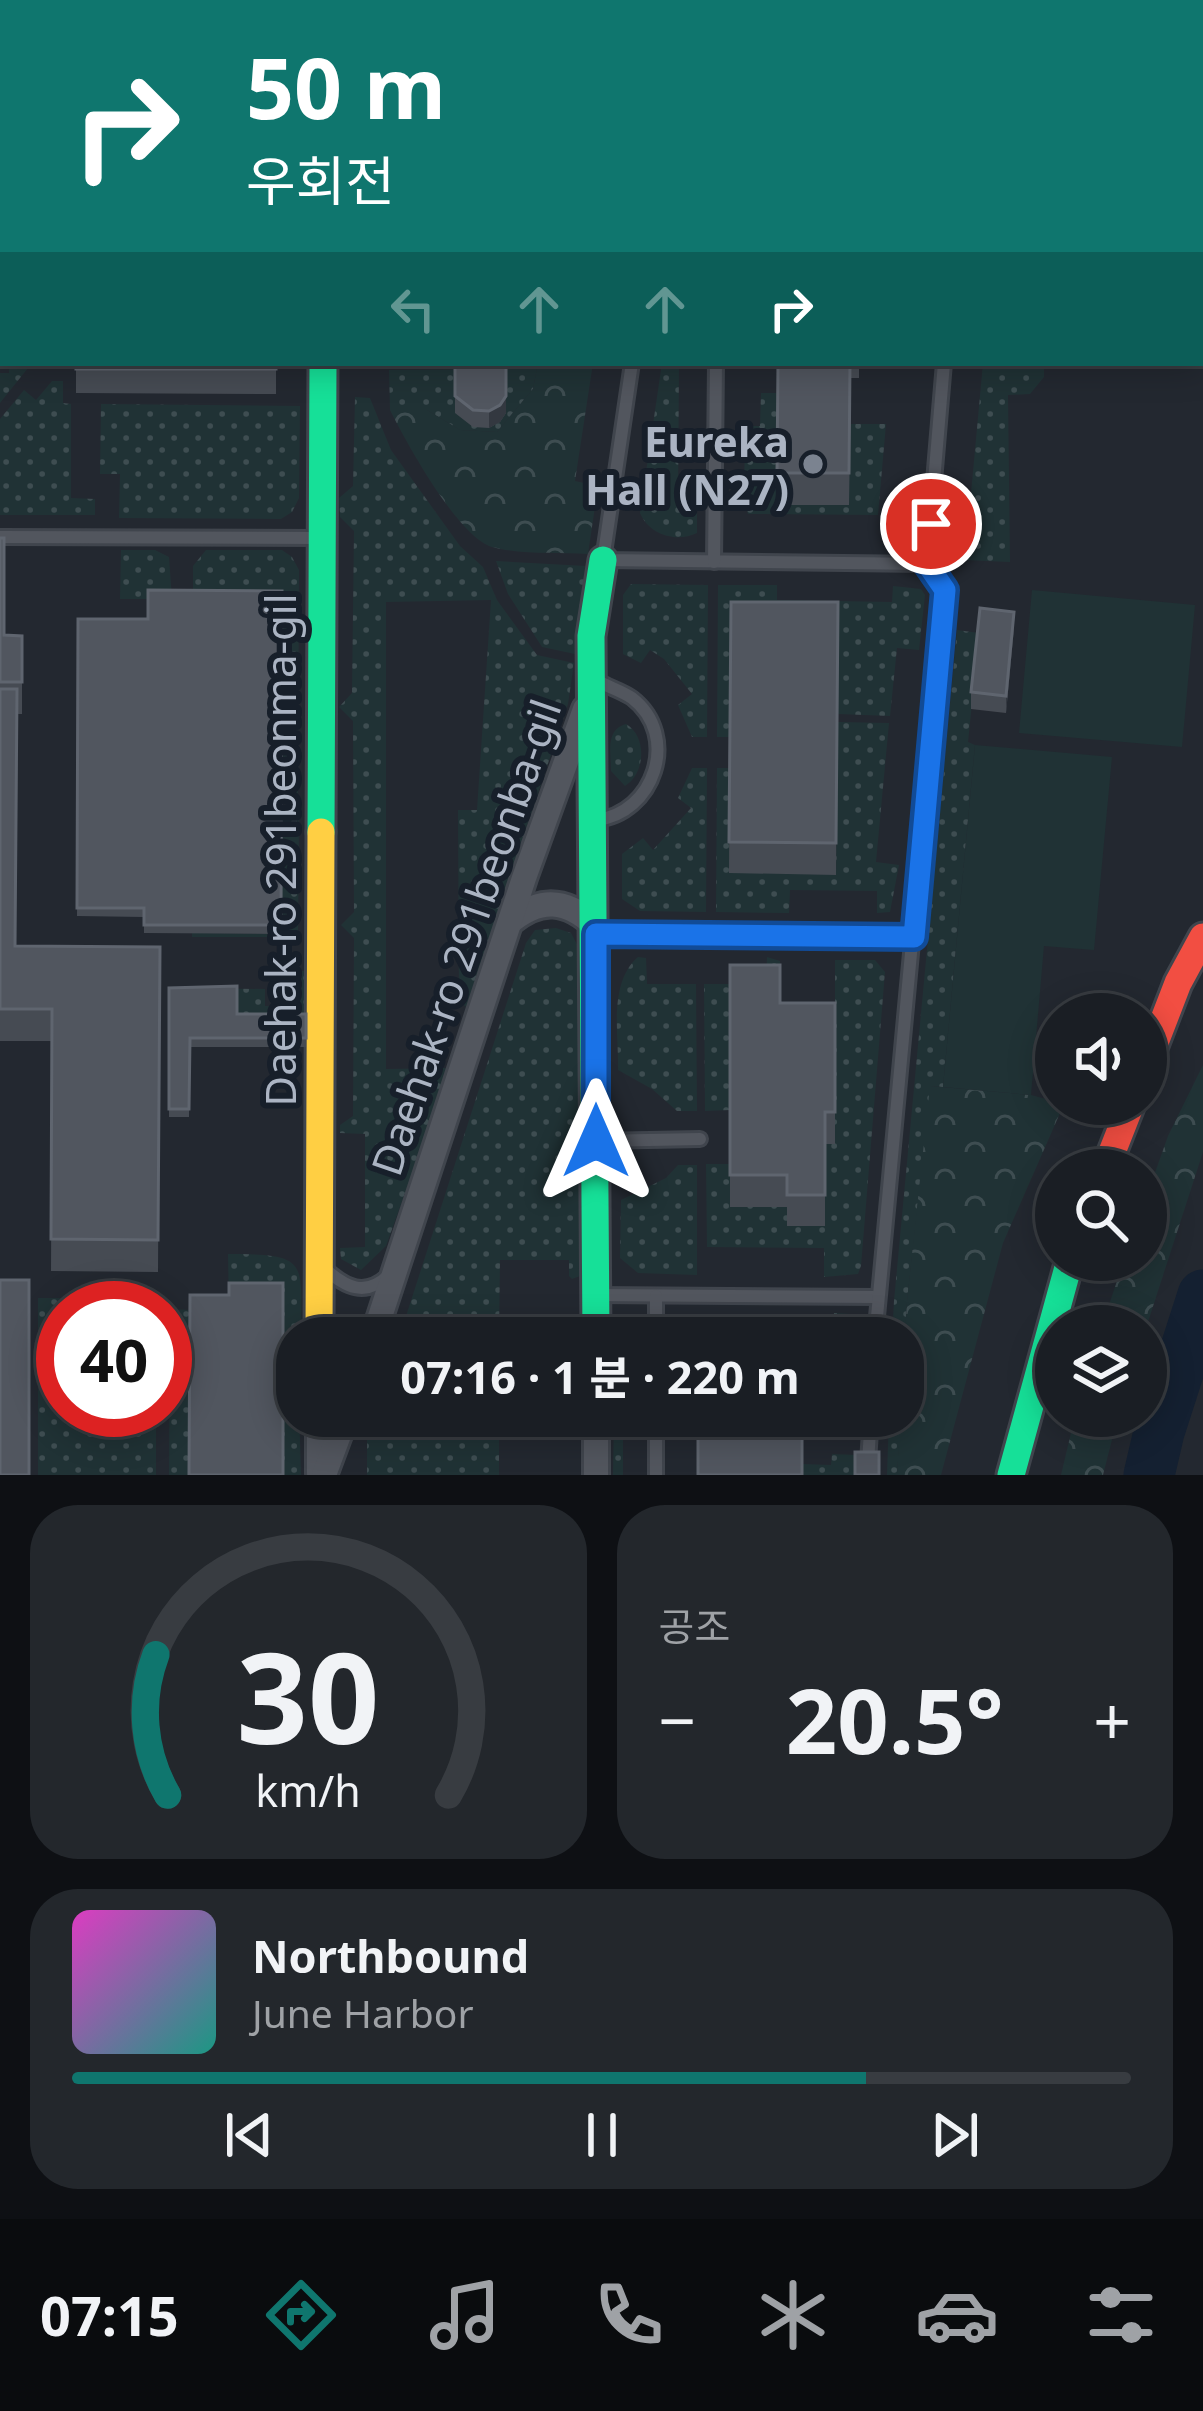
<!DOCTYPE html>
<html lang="ko">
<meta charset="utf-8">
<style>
body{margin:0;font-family:"Noto Sans","Noto Sans KR",sans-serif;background:#23272c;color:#f1f3f6;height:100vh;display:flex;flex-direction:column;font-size:45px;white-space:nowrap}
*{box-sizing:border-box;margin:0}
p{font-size:39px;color:#9fa2a6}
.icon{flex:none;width:66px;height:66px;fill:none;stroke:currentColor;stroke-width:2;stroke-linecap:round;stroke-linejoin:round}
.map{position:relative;height:1475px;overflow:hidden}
.sheet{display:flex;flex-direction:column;gap:30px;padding:30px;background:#0e1014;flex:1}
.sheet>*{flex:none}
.hud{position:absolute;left:0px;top:0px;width:1203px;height:366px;box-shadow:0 6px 30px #0003,0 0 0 3px #383c41;background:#0f766e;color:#fff;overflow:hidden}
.controls{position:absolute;left:1035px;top:993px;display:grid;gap:24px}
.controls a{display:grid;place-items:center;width:132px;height:132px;border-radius:50%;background:#1a1e24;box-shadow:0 6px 30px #0003,0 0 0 3px #383c41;font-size:60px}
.speed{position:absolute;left:36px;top:1281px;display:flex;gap:24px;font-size:60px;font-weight:700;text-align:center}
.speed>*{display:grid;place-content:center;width:156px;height:156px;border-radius:50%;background:#1a1e24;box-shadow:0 6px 30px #0003,0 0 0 3px #383c41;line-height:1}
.speed .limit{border:18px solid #d22;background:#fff;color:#111}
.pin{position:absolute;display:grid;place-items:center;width:102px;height:102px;color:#fff;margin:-51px;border:6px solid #fff;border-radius:50%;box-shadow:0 3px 12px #0007}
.me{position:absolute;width:132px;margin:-66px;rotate:0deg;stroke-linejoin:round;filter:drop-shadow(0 0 9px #0008)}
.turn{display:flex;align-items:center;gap:42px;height:252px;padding:0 48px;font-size:54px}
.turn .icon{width:156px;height:156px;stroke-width:2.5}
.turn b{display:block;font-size:84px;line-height:102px}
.lanes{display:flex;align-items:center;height:114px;padding:0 48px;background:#0003;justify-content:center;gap:60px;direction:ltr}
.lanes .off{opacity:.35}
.big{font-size:90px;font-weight:700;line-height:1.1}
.sheet .card{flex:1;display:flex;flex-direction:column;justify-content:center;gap:18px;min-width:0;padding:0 42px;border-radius:48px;background:#23272c}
.sheet .dial{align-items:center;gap:0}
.dial svg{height:312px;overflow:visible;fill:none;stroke:#383c41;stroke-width:7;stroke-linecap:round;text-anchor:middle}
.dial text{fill:#f1f3f6;stroke:none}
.song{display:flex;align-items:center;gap:36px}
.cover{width:144px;height:144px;border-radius:18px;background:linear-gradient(135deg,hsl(310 70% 55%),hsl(170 70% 35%))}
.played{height:12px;border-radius:6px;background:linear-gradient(90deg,#0f766e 75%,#383c41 75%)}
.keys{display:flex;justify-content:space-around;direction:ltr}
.heat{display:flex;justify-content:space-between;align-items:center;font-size:66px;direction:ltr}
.sheet .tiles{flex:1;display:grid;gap:30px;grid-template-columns:1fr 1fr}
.card:last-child{grid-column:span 2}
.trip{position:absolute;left:276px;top:1317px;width:648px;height:120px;border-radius:48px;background:#1a1e24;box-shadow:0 6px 30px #0003,0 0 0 3px #383c41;font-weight:700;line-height:120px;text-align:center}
.dock{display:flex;height:192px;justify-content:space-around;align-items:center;background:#0a0c0e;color:#9fa2a6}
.dock .icon{width:84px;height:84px}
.dock .active{color:#0f766e}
.dock b{font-size:54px;color:#f1f3f6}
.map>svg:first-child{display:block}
.green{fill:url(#green-dots)}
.forest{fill:url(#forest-crowns)}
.pitch{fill:#203235}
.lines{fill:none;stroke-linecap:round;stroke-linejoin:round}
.river{stroke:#142031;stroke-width:51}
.lane-casing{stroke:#40454d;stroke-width:18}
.street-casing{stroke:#40454d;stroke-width:30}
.fast-casing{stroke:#40454d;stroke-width:33}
.slow-casing{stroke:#40454d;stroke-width:33}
.jam-casing{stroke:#40454d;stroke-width:33}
.lane{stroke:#52565e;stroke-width:12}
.street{stroke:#52565e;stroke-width:24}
.fast{stroke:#16e098;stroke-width:27}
.slow{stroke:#ffcf43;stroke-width:27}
.jam{stroke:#f24e42;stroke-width:27}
.wall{fill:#464b53}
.shaded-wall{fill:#333840}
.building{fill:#51565f;stroke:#5f656f;stroke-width:3}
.route-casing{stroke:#114b97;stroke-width:30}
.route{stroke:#1a73e8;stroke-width:21}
.poi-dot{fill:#7b8390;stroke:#171f2a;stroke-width:4.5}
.labels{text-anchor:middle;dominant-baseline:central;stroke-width:12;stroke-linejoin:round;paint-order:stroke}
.poi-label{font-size:42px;font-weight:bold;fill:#abb4c3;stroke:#171f2a;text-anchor:end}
.street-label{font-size:42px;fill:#abb4c3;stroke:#171f2a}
</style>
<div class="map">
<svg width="1203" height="1475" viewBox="0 0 1203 1475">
<defs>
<pattern id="green-dots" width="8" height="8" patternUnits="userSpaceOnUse" patternTransform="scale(3)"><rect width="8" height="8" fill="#203235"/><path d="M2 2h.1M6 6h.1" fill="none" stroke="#3e4d51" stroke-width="1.8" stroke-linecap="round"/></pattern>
<pattern id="forest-crowns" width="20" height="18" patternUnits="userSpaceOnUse" patternTransform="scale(3)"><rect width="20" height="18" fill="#203235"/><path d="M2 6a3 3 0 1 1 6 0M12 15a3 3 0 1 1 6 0" fill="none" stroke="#3e4d51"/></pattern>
</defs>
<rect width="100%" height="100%" fill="#232830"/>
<g class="green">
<path d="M9 363H32L0 403V373H9Z"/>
<path d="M512 363H538L533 389 497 432 460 430 427 410H390L389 370 511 369Z"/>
<path d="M662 363H679L678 505 697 506V533C677 543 649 535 640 513Z"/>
<path d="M983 363H1044V377L1030 394 1008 395 1010 562 964 560V552L941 547 943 528 968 526Z"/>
<path d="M52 381H63V403L71 404V498L95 499V515H0V419L24 390 36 400Z"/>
<path d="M761 393H778L777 504 848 505 850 424H886L878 515 748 514 744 501 745 426H760Z"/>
<path d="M355 397 370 398 391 450 460 546 483 567 497 600 537 655 574 663 568 704 466 1007 459 1000 458 810H477L491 600 386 602V1069L450 1068 386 1246 361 1270 341 1259 340 1248 365 1247V1134L340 1133V1125L353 1116 354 938 341 925 354 912 353 721 339 707 352 693 354 531 340 517 339 498 353 486Z"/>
<path d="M101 404 300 406 299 498 292 512 281 519 119 518 120 474H100Z"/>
<path d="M121 550H155L169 557 172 599H120Z"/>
<path d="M206 550H282L292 557 299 570 298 797H282V600L193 599V566Z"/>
<path d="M496 561 586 566 575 654 542 647 508 594Z"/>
<path d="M631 584 708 585 707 737H692L678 705 692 694 664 659 650 650 641 663 623 654V595Z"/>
<path d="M718 585H777V600L892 602 893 586 921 589 925 595 919 650 897 648 890 716 838 714V634L730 737H717Z"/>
<path d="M957 630 979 633 968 742 975 745 943 1087 931 1086 907 1301 903 1369V1338H892L894 1301Z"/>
<path d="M838 722 889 723 876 862 899 865 890 912 877 913V891L790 890 789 913 716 912 717 768H730L836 874Z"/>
<path d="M626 724C647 736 646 773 625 786L611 771C611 752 605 730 626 724Z"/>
<path d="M692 768H707L706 912 640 911 622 899V854L643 838 653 850 691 808 678 798Z"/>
<path d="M282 818 299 819 298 937H192V933L281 934Z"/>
<path d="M556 928 571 933 580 950V1276L572 1279 569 1276V1260H500L499 1338H399L526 943 535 930Z"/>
<path d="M638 957 646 958 647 984H696L697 1111H677L652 1089 618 1070C619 1035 608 983 638 957Z"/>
<path d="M767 957 780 961V997H731L730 1110 705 1111 704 984H766Z"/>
<path d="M835 960H875L885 972 861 1266 858 1274 824 1277V1248L707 1247 706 1164H730L787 1207 788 1226H825V1144L835 1143Z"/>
<path d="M299 971H306V1023L237 1022 190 988 265 989V1006L298 1007Z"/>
<path d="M678 1165H697V1275L638 1273 620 1258 621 1200 666 1178Z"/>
<path d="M228 1254C311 1254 301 1261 301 1338H297L301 1475H283L229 1307Z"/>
<path d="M38 1298H72V1308H63V1410H156V1475H38Z"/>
<path d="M170 1309 190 1310 189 1475H169Z"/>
<path d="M834 1313 851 1314 857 1319 860 1338H833Z"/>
<path d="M628 1314 643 1318 647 1337 615 1338 616 1324Z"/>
<path d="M374 1416H499V1475H367V1438Z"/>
<path d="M614 1416H623V1475H613Z"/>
<path d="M889 1416H901L897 1475H887Z"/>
<path d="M832 1454 857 1455 855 1475H802V1464L831 1465Z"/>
</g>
<g class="forest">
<path d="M538 363H593L575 481 598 486 588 554C558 552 521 555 492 547 458 537 406 442 390 410H427L460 430 497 432 533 389Z"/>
<path d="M1203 1065V1152L1146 1328 1102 1326 1124 1260H1146V1198L1168 1136Z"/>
<path d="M930 1086 1031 1095 1064 1104 1003 1243 941 1475H897L907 1301Z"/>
<path d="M1075 1416H1118L1103 1475H1061Z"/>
</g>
<g class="pitch">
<path d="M1032 590 1195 605 1182 747 1019 733Z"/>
<path d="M975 745 1112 757 1094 950 1044 946 1031 1095 943 1087Z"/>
</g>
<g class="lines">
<path class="river" d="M1149 1475 1159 1432 1203 1295"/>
<g class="lane-casing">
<g id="lane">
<path d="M450 3 454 0"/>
<path d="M632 363 603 560 927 564"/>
<path d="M0 537 321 538"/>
<path d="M714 562 716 363"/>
<path d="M596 820C654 814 681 736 632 698 622 691 608 687 598 681"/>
<path d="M598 935 914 937"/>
<path d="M597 1141 700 1139"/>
<path d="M324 1268C345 1287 365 1298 389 1275"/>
<path d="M596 1295 877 1297"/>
<path d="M656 1338V1296"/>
<path d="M875 1338 945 590 927 564 944 363"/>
<path d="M868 1462 871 1416"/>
<path d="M656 1475V1416"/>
</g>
</g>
<g class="street-casing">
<g id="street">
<path d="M255 0 257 3"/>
<path d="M510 922C540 897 567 899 595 926"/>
<path d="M373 1338 524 878 585 709"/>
<path d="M596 1416V1475"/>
<path d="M319 1473V1416"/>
<path d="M324 1475 346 1416"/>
</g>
</g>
<g class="fast-casing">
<g id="fast">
<path d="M321 832 323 363"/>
<path d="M596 1338 591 636 603 560"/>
<path d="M1011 1475 1070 1260"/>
</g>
</g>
<g class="slow-casing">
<path id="slow" d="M319 1338 321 832"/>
</g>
<g class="jam-casing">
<g id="jam">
<path d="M1146 1066 1178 983 1203 937"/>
<path d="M1105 1170 1131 1104"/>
</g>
</g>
<use href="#lane" class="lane"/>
<use href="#street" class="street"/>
<use href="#fast" class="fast"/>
<use href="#slow" class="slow"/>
<use href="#jam" class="jam"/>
</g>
<g class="wall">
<path d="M108 0 3 3V106H0V1Z"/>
<path d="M76 363H276V394L76 393Z"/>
<path d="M455 363H506V413L500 422 489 428 473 427 455 413Z"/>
<path d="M778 363H859V378H851L849 505H777Z"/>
<path d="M0 538 4 635 22 636V714H17L15 946 160 947 158 1272 51 1271 52 1041H0Z"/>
<path d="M282 591 281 934 144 933V917L77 916 78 619H148Z"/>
<path d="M731 602H838L836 875 729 873Z"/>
<path d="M1014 628 1006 713 971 709V692Z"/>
<path d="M730 965 780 1003H835V1144H825V1226H787V1207H730Z"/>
<path d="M169 988 237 1014H306V1047H190L189 1117H169Z"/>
<path d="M702 1416H803L801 1432 802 1475Z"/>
</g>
<g class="shaded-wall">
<path d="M506 396V413L500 422 489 428V411Z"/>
<path d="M1014 612V628L1006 713V696Z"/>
</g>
<g class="building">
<path d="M15 0H107V3H3V62H0V1L15 2Z"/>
<rect x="141" y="0" width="86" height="3"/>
<rect x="484" y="0" width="60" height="3"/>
<path d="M913 0H991L990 3H913Z"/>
<rect x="76" y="363" width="200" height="6"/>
<path d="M455 363H506V396L500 405 489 411 473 410 455 396Z"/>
<path d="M778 363H850L849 473H777Z"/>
<path d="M0 538H4V635L22 636V682H0Z"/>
<path d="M148 590 282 591 281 925H144V908H77L78 619H148Z"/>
<path d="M731 602H838L836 843 729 842Z"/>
<path d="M980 608 1014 612 1006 696 971 692Z"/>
<path d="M0 689H17L15 946 160 947 158 1240 51 1239 52 1009H0Z"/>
<path d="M730 965H780V1003H835V1112H825V1195H787V1175H730Z"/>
<path d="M237 986V1014H306V1038H190L189 1109H169V988Z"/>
<rect x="0" y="1280" width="29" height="195"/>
<path d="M229 1283H283V1475H189L190 1295H229Z"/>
<path d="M712 1333 827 1334V1338H712Z"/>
<path d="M702 1416H794V1433L802 1432V1475H698V1432Z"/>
<rect x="855" y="1452" width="24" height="23"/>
</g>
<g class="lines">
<g class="route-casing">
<path id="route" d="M596 1141V934L914 937 945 590 927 564 931 524"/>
</g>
<use href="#route" class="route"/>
</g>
<circle class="poi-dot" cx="813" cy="464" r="12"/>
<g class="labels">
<g class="poi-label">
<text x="789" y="440">Eureka<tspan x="789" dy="48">Hall (N27)</tspan></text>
</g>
<g class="street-label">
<text transform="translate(279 850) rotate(-90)">Daehak-ro 291beonma-gil</text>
<text transform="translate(465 937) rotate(-71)">Daehak-ro 291beonba-gil</text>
</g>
</g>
</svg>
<div class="controls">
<a><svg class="icon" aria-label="sound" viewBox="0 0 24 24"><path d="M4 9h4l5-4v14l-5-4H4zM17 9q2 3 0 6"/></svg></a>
<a><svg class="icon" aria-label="search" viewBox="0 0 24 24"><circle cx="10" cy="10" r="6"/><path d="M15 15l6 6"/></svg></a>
<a><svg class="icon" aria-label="layers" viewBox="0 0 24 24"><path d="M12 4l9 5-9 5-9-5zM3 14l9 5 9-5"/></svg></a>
</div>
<div class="speed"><div class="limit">40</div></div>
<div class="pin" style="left:931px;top:524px;background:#d93025"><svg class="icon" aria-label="arrive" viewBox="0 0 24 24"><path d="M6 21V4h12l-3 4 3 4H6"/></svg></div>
<svg class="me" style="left:596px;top:1141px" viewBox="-20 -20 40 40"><path d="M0-17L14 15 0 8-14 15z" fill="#1a73e8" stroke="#fff" stroke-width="4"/></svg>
<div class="trip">07:16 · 1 분 · 220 m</div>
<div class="hud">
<div class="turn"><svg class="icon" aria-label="right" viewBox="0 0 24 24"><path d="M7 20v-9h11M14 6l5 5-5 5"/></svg><div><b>50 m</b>우회전</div></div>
<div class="lanes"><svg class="icon off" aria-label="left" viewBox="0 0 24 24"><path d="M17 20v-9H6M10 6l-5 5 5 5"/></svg><svg class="icon off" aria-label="ahead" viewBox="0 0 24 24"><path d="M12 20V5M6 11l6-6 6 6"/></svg><svg class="icon off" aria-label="ahead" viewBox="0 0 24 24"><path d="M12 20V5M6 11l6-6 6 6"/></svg><svg class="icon" aria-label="right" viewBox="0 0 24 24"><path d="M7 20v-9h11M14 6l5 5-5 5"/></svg></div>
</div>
</div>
<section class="sheet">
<div class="tiles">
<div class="card dial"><svg viewBox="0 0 100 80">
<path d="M14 69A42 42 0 1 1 86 69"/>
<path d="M14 69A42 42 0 0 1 11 33" stroke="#0f766e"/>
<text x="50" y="56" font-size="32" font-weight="700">30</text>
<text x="50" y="72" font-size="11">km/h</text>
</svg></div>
<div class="card"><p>공조</p>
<div class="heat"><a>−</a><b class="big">20.5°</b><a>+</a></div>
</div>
<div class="card">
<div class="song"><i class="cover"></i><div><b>Northbound</b><p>June Harbor</p></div></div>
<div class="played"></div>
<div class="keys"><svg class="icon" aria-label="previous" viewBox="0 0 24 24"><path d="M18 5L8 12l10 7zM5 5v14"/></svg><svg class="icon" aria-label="pause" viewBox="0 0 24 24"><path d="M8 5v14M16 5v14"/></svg><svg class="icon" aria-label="next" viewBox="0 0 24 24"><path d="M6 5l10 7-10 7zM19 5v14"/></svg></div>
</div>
</div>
</section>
<nav class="dock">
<b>07:15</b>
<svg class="icon active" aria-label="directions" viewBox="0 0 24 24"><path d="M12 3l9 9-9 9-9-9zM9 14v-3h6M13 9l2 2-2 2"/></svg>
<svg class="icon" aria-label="music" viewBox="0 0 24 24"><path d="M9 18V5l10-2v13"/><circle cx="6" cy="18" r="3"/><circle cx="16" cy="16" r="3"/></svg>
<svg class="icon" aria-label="phone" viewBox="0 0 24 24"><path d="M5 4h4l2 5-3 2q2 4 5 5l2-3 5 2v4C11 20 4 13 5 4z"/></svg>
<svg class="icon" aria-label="climate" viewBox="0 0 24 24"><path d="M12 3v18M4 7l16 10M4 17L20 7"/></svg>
<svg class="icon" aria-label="car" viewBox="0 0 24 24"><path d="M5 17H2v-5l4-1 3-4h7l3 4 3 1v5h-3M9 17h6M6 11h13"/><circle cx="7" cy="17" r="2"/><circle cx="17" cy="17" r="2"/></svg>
<svg class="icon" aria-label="filters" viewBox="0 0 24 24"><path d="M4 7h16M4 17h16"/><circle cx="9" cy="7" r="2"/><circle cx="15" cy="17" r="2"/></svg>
</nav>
